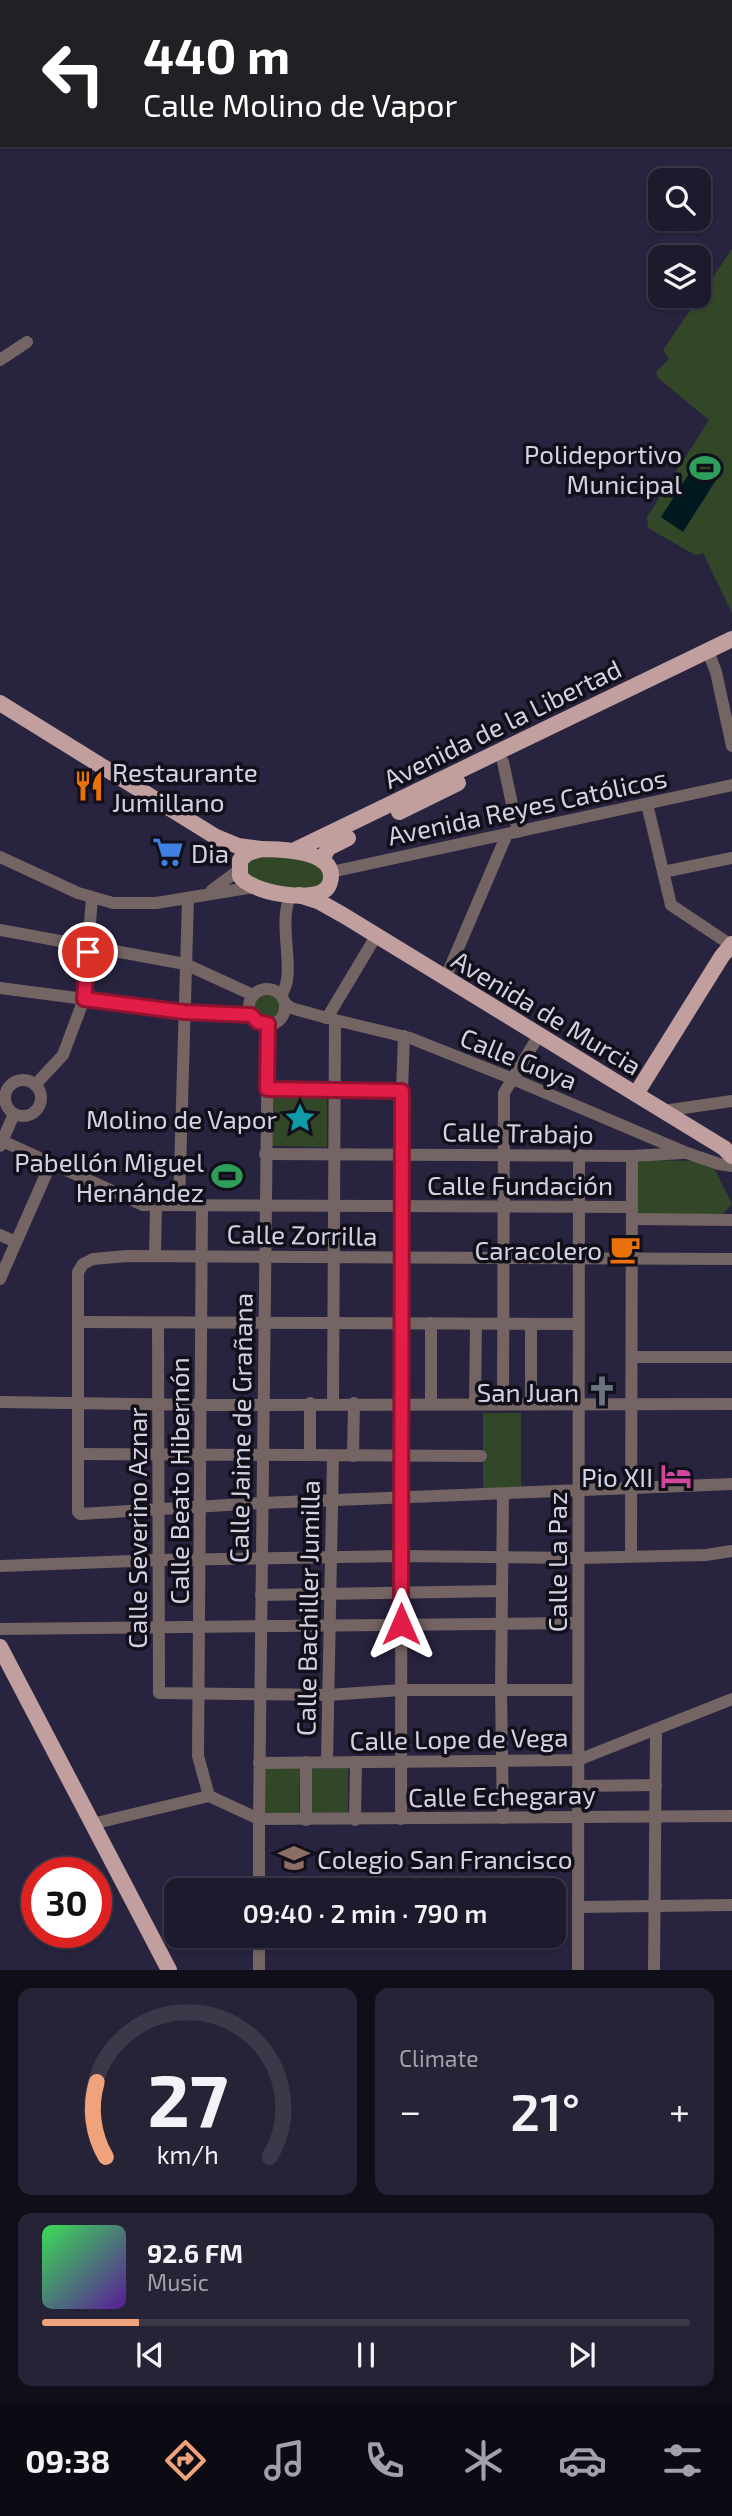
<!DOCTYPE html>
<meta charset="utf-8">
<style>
body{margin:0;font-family:"Exo 2",sans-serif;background:#262336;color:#f1f3f6;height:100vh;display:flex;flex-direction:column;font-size:26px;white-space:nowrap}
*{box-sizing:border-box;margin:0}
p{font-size:23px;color:#a1a1aa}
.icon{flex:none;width:38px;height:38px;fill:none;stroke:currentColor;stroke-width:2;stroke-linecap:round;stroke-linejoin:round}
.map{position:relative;height:1970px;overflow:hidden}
.side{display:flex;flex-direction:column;gap:18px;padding:18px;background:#100e19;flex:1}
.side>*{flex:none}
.banner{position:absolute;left:0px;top:0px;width:733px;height:147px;box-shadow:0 2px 5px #0004,0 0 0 2px #3c384a;background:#202124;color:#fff;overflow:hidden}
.tools{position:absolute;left:648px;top:168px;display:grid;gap:14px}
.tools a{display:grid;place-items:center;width:63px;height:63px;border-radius:14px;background:#1e1a2e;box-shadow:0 2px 5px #0004,0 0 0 2px #3c384a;font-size:35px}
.speed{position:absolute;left:21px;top:1857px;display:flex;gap:14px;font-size:35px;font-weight:700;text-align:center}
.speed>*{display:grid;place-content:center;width:91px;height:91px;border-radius:50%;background:#1e1a2e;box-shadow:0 2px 5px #0004,0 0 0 2px #3c384a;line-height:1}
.speed .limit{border:10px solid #d22;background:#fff;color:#111}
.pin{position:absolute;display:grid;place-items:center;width:60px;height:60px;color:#fff;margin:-30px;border:4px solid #fff;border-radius:50%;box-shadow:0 2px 7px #0007}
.me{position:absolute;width:77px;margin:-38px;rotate:0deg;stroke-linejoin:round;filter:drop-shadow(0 0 5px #0008)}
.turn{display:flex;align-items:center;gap:24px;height:147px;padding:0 28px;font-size:32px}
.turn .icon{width:91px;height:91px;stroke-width:2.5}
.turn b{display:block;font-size:49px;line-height:60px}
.big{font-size:52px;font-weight:600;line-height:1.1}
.side .tile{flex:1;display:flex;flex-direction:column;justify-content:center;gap:10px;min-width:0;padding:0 24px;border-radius:14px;background:#262336}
.side .dial{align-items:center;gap:0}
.dial svg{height:182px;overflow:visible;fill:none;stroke:#3c384a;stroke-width:7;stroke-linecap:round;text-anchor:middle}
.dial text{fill:#f1f3f6;stroke:none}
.song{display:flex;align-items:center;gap:21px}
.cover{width:84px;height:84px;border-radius:10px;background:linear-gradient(135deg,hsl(130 70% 55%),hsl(270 70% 35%))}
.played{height:7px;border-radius:4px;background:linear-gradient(90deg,#f0a27a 15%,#3c384a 15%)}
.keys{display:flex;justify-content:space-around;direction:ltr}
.heat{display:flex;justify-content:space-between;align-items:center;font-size:38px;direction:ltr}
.side .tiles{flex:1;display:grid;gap:18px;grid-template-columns:1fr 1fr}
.tile:last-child{grid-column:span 2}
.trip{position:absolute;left:164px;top:1878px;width:402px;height:70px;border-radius:14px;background:#1e1a2e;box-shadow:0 2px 5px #0004,0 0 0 2px #3c384a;font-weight:600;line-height:70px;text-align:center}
.dock{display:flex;height:112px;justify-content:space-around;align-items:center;background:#0c0a12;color:#a1a1aa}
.dock .icon{width:49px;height:49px}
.dock .on{color:#f0a27a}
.dock b{font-size:32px;color:#f1f3f6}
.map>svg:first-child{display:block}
.green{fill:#324728}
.water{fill:#001820}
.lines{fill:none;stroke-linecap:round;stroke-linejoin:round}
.minor{stroke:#746463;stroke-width:12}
.major{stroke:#c19f9e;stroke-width:16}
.route-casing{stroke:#92132f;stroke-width:18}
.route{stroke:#e11d48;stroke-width:12}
.labels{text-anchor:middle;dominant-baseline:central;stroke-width:7;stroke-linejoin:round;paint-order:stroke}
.poi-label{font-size:26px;fill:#d3d1e2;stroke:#110f1a;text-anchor:end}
.street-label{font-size:26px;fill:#d3d1e2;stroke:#110f1a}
</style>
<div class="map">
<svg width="732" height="1970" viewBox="0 0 732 1970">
<rect width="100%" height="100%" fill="#28233e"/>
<g class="green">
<path d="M732 249V613L703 553 695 555 648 528 647 517 709 420 658 378 656 372 669 359 663 350Z"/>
<path d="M265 854 312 862 326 875 320 887C292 892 266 889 243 870L250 857Z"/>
<circle cx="267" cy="1007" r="12"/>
<path d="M273 1096H327V1147L272 1146Z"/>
<path d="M641 1160 700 1161 714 1168 732 1204 721 1216 637 1214V1164Z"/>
<rect x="483" y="1413" width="38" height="75"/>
<path d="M263 1768H300L299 1815H263Z"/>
<path d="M348 1768V1813L312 1814V1769Z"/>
</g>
<path class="water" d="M694 466 716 480 683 532 661 517Z"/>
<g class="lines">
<g class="minor">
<path d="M0 360 27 342"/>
<path d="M708 651 716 672 732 746"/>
<path d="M503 762 518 832"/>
<path d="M647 804 671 905 731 945"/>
<path d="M0 857 78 893 113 903H156L254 887"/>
<path d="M331 872 732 785"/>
<path d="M663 872 732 858"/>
<path d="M212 890 239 870"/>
<path d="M0 930 185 964 253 995"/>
<path d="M445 979 507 834"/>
<path d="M0 988 184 1012 251 1015"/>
<circle cx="267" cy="1007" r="18"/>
<path d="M281 995C298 973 276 925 291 894"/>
<path d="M285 1003 291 1008 327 1018 410 1038 513 1079 687 1153 719 1164 732 1166"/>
<path d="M327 1018 376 936"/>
<path d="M268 1024 259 1819 732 1816"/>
<circle cx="23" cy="1098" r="18"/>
<path d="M35 1085 63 1055 84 999 92 898"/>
<path d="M267 1089 402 1091"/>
<path d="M663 1111 732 1101"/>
<path d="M0 1140 143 1205 632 1207"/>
<path d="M0 1146 14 1114"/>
<path d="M265 1154 632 1156 683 1153"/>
<path d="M179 1205 188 900"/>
<path d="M632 1219 732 1220"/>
<path d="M0 1235 16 1242"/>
<path d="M155 1255 156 1205"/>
<path d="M732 1259 127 1256 93 1259 83 1264 78 1272V1512L80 1514 262 1503 732 1484"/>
<path d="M0 1279 51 1163"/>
<path d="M78 1322 578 1324"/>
<path d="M158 1323 159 1693 328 1695 401 1690H578"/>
<path d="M531 1324V1404"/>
<path d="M632 1357H732"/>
<path d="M0 1402 202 1405 732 1404"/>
<path d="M333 1403 335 1020"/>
<path d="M431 1404V1323"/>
<path d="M475 1404 476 1324"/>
<path d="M503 1404 504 1093 539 1035"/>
<path d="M78 1454 481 1456"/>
<path d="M310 1455V1403"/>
<path d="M353 1456 354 1403"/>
<path d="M503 1494 501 1690 503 1818"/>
<path d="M631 1556 632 1156"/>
<path d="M0 1566 159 1560 402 1556 579 1558 706 1555 732 1551"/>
<path d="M261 1595 502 1591"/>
<path d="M0 1629 578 1623"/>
<path d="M327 1762 333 1456"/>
<path d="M259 1763 578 1760 732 1699"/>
<path d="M578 1786 656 1785"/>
<path d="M209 1796 259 1819V1890"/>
<path d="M401 1819 402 1091 404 1036"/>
<path d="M306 1820V1762"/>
<path d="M355 1820 356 1762"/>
<path d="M92 1824 209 1796 198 1756 202 1205"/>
<path d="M578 1907 732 1905"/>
<path d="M259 1936V1970"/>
<path d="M578 1970 579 1155"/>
<path d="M654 1970 656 1730"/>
</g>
<g class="major">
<path d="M0 703 216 837 238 846 261 849"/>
<path d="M399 812 458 783"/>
<path d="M261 849C279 849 331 850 331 876 331 881 329 887 325 890 309 903 250 892 240 876V860L248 853Z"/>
<path d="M293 851 732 639"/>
<path d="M322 860 328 848 348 838"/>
<path d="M299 895 318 901 343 915 724 1148 732 1156"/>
<path d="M636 1094 722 956 732 944"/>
<path d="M0 1647 169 1970"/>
</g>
</g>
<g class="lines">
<g class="route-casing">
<path id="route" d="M88 952 84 999 184 1012 251 1015 258 1022 268 1024 267 1089 402 1091 401 1624"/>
</g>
<use href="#route" class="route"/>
</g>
<defs>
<g id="stadium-bare" transform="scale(2.415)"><path d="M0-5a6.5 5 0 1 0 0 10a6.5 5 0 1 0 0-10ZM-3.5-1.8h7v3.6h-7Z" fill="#2e9e5b" stroke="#110f1a" stroke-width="2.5" paint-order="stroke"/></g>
<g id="restaurant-bare" transform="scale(2.415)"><path d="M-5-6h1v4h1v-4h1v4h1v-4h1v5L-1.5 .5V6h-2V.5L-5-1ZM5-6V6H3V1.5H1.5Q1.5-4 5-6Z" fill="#e8710a" stroke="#110f1a" stroke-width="2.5" paint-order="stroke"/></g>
<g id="supermarket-bare" transform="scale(2.415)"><path d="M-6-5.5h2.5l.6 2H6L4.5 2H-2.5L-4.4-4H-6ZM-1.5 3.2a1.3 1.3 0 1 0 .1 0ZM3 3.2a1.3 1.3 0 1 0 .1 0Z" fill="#3f7fe0" stroke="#110f1a" stroke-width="2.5" paint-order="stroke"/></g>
<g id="sight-bare" transform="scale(2.415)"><path d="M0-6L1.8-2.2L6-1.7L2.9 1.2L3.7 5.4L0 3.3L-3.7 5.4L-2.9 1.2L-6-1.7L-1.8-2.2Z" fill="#0f9aa8" stroke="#110f1a" stroke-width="2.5" paint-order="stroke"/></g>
<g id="cafe-bare" transform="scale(2.415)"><path d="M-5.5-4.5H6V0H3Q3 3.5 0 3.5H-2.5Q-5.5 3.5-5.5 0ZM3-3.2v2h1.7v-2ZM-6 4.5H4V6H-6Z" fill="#e8710a" stroke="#110f1a" stroke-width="2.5" paint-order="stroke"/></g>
<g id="church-bare" transform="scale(2.415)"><path d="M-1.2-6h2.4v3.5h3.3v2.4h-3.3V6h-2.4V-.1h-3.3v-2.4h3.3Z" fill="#6b7280" stroke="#110f1a" stroke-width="2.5" paint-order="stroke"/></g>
<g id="hotel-bare" transform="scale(2.415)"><path d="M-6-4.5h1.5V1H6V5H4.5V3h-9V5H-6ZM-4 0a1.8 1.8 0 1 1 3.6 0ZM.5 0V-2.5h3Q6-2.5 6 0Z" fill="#d1479c" stroke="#110f1a" stroke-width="2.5" paint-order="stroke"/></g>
<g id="school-bare" transform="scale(2.415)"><path d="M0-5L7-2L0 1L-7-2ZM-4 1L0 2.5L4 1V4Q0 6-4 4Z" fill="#8d6e63" stroke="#110f1a" stroke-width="2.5" paint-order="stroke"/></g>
</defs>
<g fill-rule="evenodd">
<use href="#stadium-bare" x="705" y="468"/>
<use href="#restaurant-bare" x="89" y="786"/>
<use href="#supermarket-bare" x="168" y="852"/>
<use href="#sight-bare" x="300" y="1118"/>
<use href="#stadium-bare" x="227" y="1176"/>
<use href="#cafe-bare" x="625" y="1249"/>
<use href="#church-bare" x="602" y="1391"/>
<use href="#hotel-bare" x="676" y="1476"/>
<use href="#school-bare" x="294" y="1858"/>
</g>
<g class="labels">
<g class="poi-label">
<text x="682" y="453">Polideportivo<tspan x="682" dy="30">Municipal</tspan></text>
<text x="112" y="771" text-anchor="start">Restaurante<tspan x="112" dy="30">Jumillano</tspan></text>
<text x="191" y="852" text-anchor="start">Dia</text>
<text x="277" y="1118">Molino de Vapor</text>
<text x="204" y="1161">Pabellón Miguel<tspan x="204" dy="30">Hernández</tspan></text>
<text x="602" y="1249">Caracolero</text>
<text x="579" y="1391">San Juan</text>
<text x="653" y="1476">Pio XII</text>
<text x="317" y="1858" text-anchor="start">Colegio San Francisco</text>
</g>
<g class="street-label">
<text transform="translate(502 723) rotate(-26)">Avenida de la Libertad</text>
<text transform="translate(527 806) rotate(-12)">Avenida Reyes Católicos</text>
<text transform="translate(547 1012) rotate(31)">Avenida de Murcia</text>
<text transform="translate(519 1058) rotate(22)">Calle Goya</text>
<text transform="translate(518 1132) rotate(1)">Calle Trabajo</text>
<text x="520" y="1184">Calle Fundación</text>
<text transform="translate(302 1234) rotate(1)">Calle Zorrilla</text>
<text transform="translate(240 1428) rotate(-89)">Calle Jaime de Grañana</text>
<text transform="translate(178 1481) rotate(-90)">Calle Beato Hibernón</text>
<text transform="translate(136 1528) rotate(-90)">Calle Severino Aznar</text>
<text transform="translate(556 1562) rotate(-90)">Calle La Paz</text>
<text transform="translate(307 1608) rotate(-89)">Calle Bachiller Jumilla</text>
<text transform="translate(459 1738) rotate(-1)">Calle Lope de Vega</text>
<text transform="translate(502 1795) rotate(-1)">Calle Echegaray</text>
</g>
</g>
</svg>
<div class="tools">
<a><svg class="icon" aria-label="search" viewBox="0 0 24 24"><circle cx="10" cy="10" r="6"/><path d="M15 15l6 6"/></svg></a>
<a><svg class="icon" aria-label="layers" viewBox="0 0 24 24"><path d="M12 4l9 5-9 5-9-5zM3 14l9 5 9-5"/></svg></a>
</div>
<div class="speed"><div class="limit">30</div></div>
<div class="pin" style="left:88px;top:952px;background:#d93025"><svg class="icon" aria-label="arrive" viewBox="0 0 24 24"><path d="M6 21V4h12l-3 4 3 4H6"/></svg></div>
<svg class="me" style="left:401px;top:1624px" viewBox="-20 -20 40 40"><path d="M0-17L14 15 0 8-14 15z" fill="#e11d48" stroke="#fff" stroke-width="4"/></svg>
<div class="trip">09:40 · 2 min · 790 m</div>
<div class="banner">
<div class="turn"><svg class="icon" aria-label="left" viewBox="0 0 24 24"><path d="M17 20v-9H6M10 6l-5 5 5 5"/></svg><div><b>440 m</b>Calle Molino de Vapor</div></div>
</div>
</div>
<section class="side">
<div class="tiles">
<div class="tile dial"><svg viewBox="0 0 100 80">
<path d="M14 69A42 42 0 1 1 86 69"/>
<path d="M14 69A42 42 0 0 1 10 36" stroke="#f0a27a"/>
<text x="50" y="56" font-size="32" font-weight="700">27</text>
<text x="50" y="72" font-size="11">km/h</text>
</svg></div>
<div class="tile"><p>Climate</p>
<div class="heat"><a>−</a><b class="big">21°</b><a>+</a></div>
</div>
<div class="tile">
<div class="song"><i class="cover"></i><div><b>92.6 FM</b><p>Music</p></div></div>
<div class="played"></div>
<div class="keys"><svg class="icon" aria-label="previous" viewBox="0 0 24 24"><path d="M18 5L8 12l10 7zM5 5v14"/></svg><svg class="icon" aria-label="pause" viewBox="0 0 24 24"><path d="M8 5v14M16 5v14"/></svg><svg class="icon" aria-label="next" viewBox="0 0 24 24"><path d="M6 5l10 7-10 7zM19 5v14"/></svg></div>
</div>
</div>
</section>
<nav class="dock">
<b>09:38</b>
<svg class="icon on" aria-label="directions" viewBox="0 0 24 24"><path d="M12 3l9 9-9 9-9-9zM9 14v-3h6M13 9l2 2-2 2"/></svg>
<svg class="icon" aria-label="music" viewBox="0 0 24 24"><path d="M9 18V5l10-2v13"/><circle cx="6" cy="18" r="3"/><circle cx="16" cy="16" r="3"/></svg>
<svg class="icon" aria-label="phone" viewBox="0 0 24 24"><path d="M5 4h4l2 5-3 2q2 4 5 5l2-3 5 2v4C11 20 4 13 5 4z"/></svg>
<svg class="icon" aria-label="climate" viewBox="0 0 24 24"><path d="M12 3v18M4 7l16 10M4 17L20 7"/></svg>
<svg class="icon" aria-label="car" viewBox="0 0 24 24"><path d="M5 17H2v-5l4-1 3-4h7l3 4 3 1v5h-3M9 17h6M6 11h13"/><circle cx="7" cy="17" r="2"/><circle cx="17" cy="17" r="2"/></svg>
<svg class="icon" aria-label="filters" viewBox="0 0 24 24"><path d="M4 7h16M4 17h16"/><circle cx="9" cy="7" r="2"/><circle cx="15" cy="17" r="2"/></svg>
</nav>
